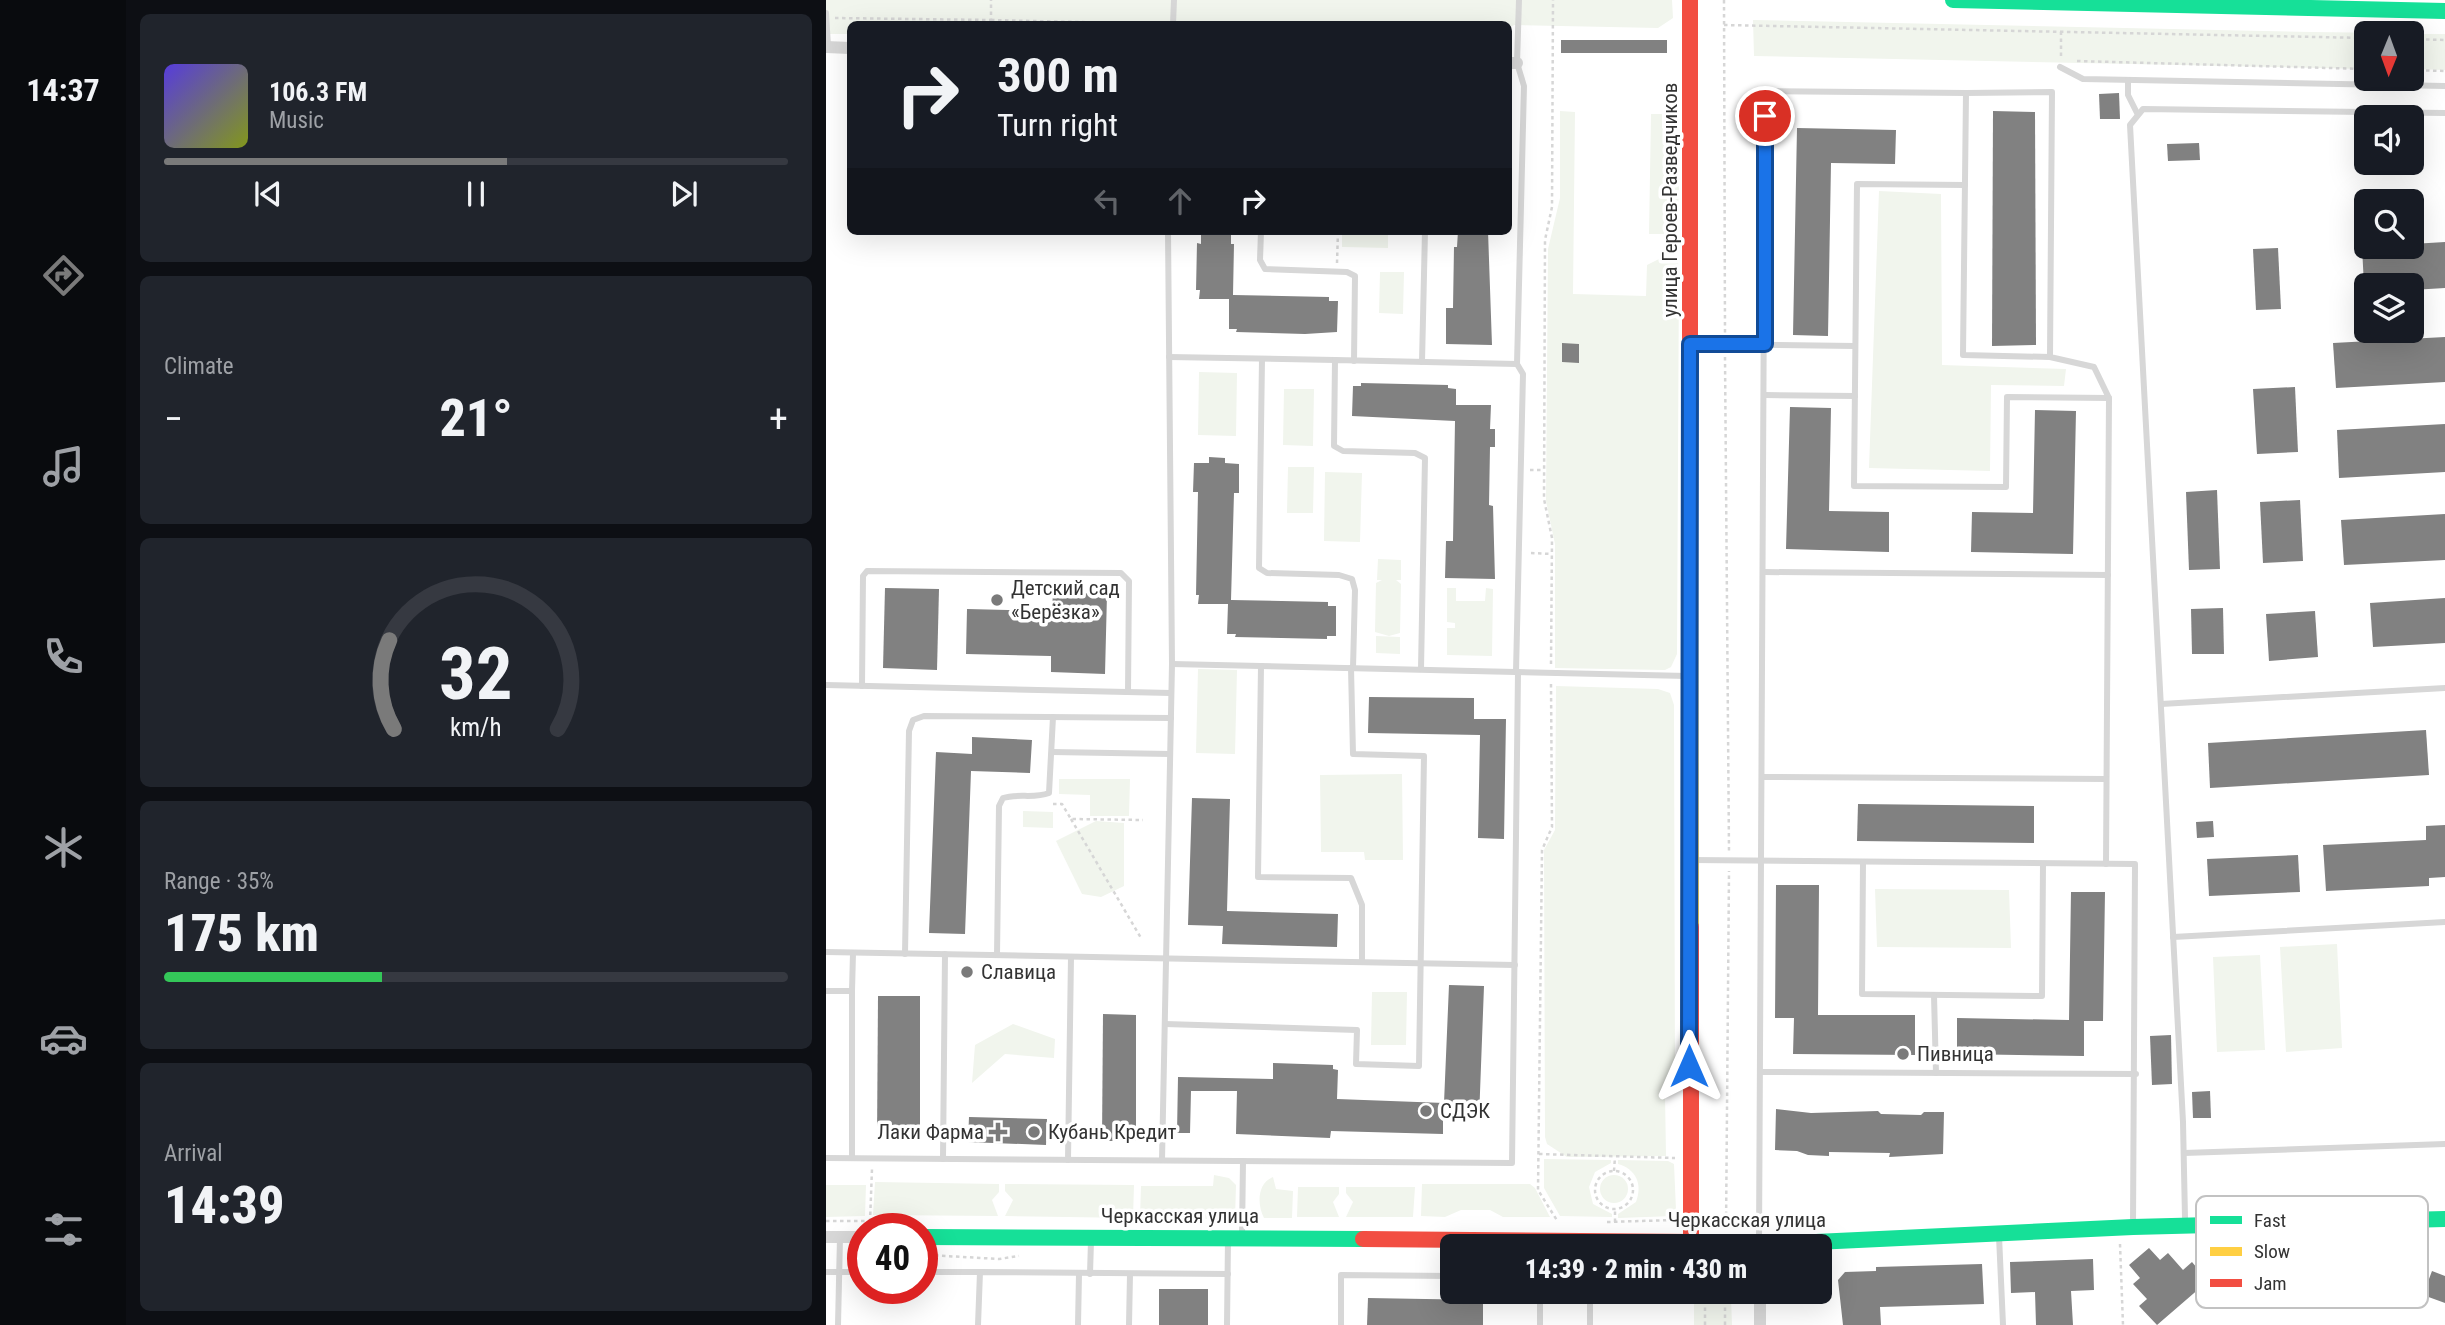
<!DOCTYPE html>
<meta charset="utf-8">
<style>
body{margin:0;font-family:"Roboto Condensed",sans-serif;background:#20242c;color:#f1f3f6;height:100vh;display:flex;flex-direction:column;font-size:26px;white-space:nowrap}
*{box-sizing:border-box;margin:0}
p{font-size:23px;color:#9ea1a6}
.icon{flex:none;width:38px;height:38px;fill:none;stroke:currentColor;stroke-width:2;stroke-linecap:round;stroke-linejoin:round}
.map{position:relative;flex:1;overflow:hidden}
.drawer{display:flex;flex-direction:column;gap:14px;padding:14px;background:#0d0f14;width:700px}
.drawer>*{flex:none}
.hud{position:absolute;left:21px;top:21px;width:665px;height:214px;border-radius:10px;box-shadow:0 7px 28px #0002;background:#171b24;color:#f1f3f6;overflow:hidden}
.needle{width:46px;rotate:181deg}
.buttons{position:absolute;left:1528px;top:21px;display:grid;gap:14px}
.buttons a{display:grid;place-items:center;width:70px;height:70px;border-radius:10px;background:#171b24;box-shadow:0 7px 28px #0002;font-size:35px}
.speed{position:absolute;left:21px;top:1213px;display:flex;gap:14px;font-size:35px;font-weight:700;text-align:center}
.speed>*{display:grid;place-content:center;width:91px;height:91px;border-radius:50%;background:#171b24;box-shadow:0 7px 28px #0002;line-height:1}
.speed .limit{border:10px solid #d22;background:#fff;color:#111}
.pin{position:absolute;display:grid;place-items:center;width:60px;height:60px;color:#fff;margin:-30px;border:4px solid #fff;border-radius:50%;box-shadow:0 2px 7px #0007}
.me{position:absolute;width:77px;margin:-38px;rotate:0deg;stroke-linejoin:round;filter:drop-shadow(0 0 5px #0008)}
.turn{display:flex;align-items:center;gap:24px;height:147px;padding:0 35px;font-size:32px}
.turn .icon{width:91px;height:91px;stroke-width:2.5}
.turn b{display:block;font-size:49px;line-height:60px}
.lanes{display:flex;align-items:center;height:66px;padding:0 35px;background:#0003;justify-content:center;gap:35px;direction:ltr}
.lanes .off{opacity:.35}
.big{font-size:52px;font-weight:800;line-height:1.1}
.drawer .card{flex:1;display:flex;flex-direction:column;justify-content:center;gap:10px;min-width:0;padding:0 24px;border-radius:10px;background:#20242c}
.drawer .dial{align-items:center;gap:0}
.dial svg{height:182px;overflow:visible;fill:none;stroke:#363941;stroke-width:7;stroke-linecap:round;text-anchor:middle}
.dial text{fill:#f1f3f6;stroke:none}
.song{display:flex;align-items:center;gap:21px}
.cover{width:84px;height:84px;border-radius:10px;background:linear-gradient(135deg,hsl(250 70% 55%),hsl(70 70% 35%))}
.played{height:7px;border-radius:4px;background:linear-gradient(90deg,#7a7a7a 55%,#363941 55%)}
.keys{display:flex;justify-content:space-around;direction:ltr}
.heat{display:flex;justify-content:space-between;align-items:center;font-size:38px;direction:ltr}
.charge{height:10px;border-radius:5px;background:linear-gradient(90deg,#34c759 35%,#363941 0)}
.trip{position:absolute;left:614px;top:1234px;width:392px;height:70px;border-radius:10px;background:#171b24;box-shadow:0 7px 28px #0002;font-weight:800;line-height:70px;text-align:center}
main{display:flex;flex:1;min-height:0}
.tabs{display:flex;flex-direction:column;width:126px;justify-content:space-around;align-items:center;background:#090b0e;color:#9ea1a6}
.tabs .icon{width:49px;height:49px}
.tabs .on{color:#7a7a7a}
.tabs b{font-size:32px;color:#f1f3f6}
.map>svg:first-child{display:block}
.green{fill:#f1f5ed}
.building{fill:#818181}
.lines{fill:none;stroke-linecap:round;stroke-linejoin:round}
.path{stroke:#d6d6d6;stroke-width:2.5;stroke-dasharray:3.5 3.5;stroke-linecap:butt}
.lane{stroke:#d7d7d7;stroke-width:6}
.street{stroke:#d7d7d7;stroke-width:12}
.fast{stroke:#16e098;stroke-width:16}
.slow{stroke:#ffcf43;stroke-width:16}
.jam{stroke:#f24e42;stroke-width:16}
.route-casing{stroke:#114b97;stroke-width:18}
.route{stroke:#1a73e8;stroke-width:12}
.poi-dot{fill:#7a7a7a;stroke:#fff;stroke-width:2.5}
.labels{text-anchor:middle;dominant-baseline:central;stroke-width:7;stroke-linejoin:round;paint-order:stroke}
.street-label{font-size:21px;fill:#333;stroke:#fff}
.poi-label{font-size:21px;fill:#333;stroke:#fff;text-anchor:start}
.key{fill:#fff;stroke:#c2c2c2;stroke-width:2}
.key-label{font-size:19px;fill:#333}
</style>
<main>
<nav class="tabs">
<b>14:37</b>
<svg class="icon on" aria-label="directions" viewBox="0 0 24 24"><path d="M12 3l9 9-9 9-9-9zM9 14v-3h6M13 9l2 2-2 2"/></svg>
<svg class="icon" aria-label="music" viewBox="0 0 24 24"><path d="M9 18V5l10-2v13"/><circle cx="6" cy="18" r="3"/><circle cx="16" cy="16" r="3"/></svg>
<svg class="icon" aria-label="phone" viewBox="0 0 24 24"><path d="M5 4h4l2 5-3 2q2 4 5 5l2-3 5 2v4C11 20 4 13 5 4z"/></svg>
<svg class="icon" aria-label="climate" viewBox="0 0 24 24"><path d="M12 3v18M4 7l16 10M4 17L20 7"/></svg>
<svg class="icon" aria-label="car" viewBox="0 0 24 24"><path d="M5 17H2v-5l4-1 3-4h7l3 4 3 1v5h-3M9 17h6M6 11h13"/><circle cx="7" cy="17" r="2"/><circle cx="17" cy="17" r="2"/></svg>
<svg class="icon" aria-label="filters" viewBox="0 0 24 24"><path d="M4 7h16M4 17h16"/><circle cx="9" cy="7" r="2"/><circle cx="15" cy="17" r="2"/></svg>
</nav>
<section class="drawer">
<div class="card">
<div class="song"><i class="cover"></i><div><b>106.3 FM</b><p>Music</p></div></div>
<div class="played"></div>
<div class="keys"><svg class="icon" aria-label="previous" viewBox="0 0 24 24"><path d="M18 5L8 12l10 7zM5 5v14"/></svg><svg class="icon" aria-label="pause" viewBox="0 0 24 24"><path d="M8 5v14M16 5v14"/></svg><svg class="icon" aria-label="next" viewBox="0 0 24 24"><path d="M6 5l10 7-10 7zM19 5v14"/></svg></div>
</div>
<div class="card"><p>Climate</p>
<div class="heat"><a>−</a><b class="big">21°</b><a>+</a></div>
</div>
<div class="card dial"><svg viewBox="0 0 100 80">
<path d="M14 69A42 42 0 1 1 86 69"/>
<path d="M14 69A42 42 0 0 1 12 30" stroke="#7a7a7a"/>
<text x="50" y="56" font-size="32" font-weight="700">32</text>
<text x="50" y="72" font-size="11">km/h</text>
</svg></div>
<div class="card"><p>Range · 35%</p><b class="big">175 km</b><div class="charge"></div></div>
<div class="card"><p>Arrival</p><b class="big">14:39</b></div>
</section>
<div class="map">
<svg width="1619" height="1325" viewBox="0 0 1619 1325">
<rect width="100%" height="100%" fill="#fff"/>
<g class="green">
<path d="M0 0H846L847 18 832 28 688 25 683 28 682 24H24V34H0Z"/>
<path d="M927 20 1486 32 1569 33H1540V69L928 56Z"/>
<path d="M1586 34H1619V70L1586 69Z"/>
<path d="M734 111 749 112 747 294 820 296 821 265 847 252 853 266 851 654 845 667 839 670 729 668V544L720 501 722 249 734 198Z"/>
<path d="M825 114H836V128H841V144H845L853 188 851 230 847 234H823Z"/>
<path d="M1053 191 1115 194 1116 365 1240 369 1238 386 1165 385 1164 471 1043 468Z"/>
<path d="M516 231H562V248L516 247Z"/>
<path d="M554 272H578L577 314 553 313Z"/>
<path d="M373 372 411 373 410 436 372 435Z"/>
<path d="M458 389H488L487 446 457 445Z"/>
<path d="M462 467H488L487 513H461Z"/>
<path d="M499 472 536 473 534 542 498 541Z"/>
<path d="M552 559 575 560V580H570L575 584 574 633 563 636 549 632 550 583 556 580H551Z"/>
<path d="M621 588H630V601H659L660 588 667 589 666 656 621 655V628H629V623L621 622Z"/>
<path d="M550 636 574 637V654L550 653Z"/>
<path d="M372 669 411 670 409 754 370 753Z"/>
<path d="M730 686 832 689 844 693 848 705 849 1084 842 1086 839 1094 840 1156 741 1157 721 1144 719 1137 718 850 729 830Z"/>
<path d="M576 774 577 860H539L538 852H495L494 775Z"/>
<path d="M233 779H304L303 816H264V795L233 794Z"/>
<path d="M197 811 227 812V828L197 827Z"/>
<path d="M270 821 298 823V886L275 897 256 894 230 841Z"/>
<path d="M1049 889 1183 890 1185 948 1051 947Z"/>
<path d="M1511 944 1516 1048 1460 1052 1454 947Z"/>
<path d="M1434 955 1439 1050 1391 1052 1387 957Z"/>
<path d="M546 992H581L580 1045H545Z"/>
<path d="M187 1024 229 1039 228 1058 179 1054 146 1083 149 1045Z"/>
<path d="M718 1159 785 1160V1163L769 1172 763 1187 767 1204 786 1214V1217L734 1216 718 1188Z"/>
<path d="M792 1160 842 1161 848 1164 850 1210 847 1216 792 1218V1214L810 1202C817 1184 810 1169 792 1164Z"/>
<circle cx="788" cy="1189" r="14"/>
<path d="M388 1175 403 1178 410 1185 409 1219 314 1218 315 1186H387Z"/>
<path d="M447 1177 450 1189 467 1191 466 1218H438C431 1205 431 1183 447 1177Z"/>
<path d="M49 1182 173 1184V1192L166 1200 172 1216 47 1215Z"/>
<path d="M179 1184 308 1185 307 1218 179 1216 187 1200 179 1191Z"/>
<path d="M596 1184H704L709 1188 724 1217H677L664 1210H635L619 1217 595 1216Z"/>
<path d="M0 1185H40L39 1216 0 1217Z"/>
<path d="M472 1187H513V1194L507 1202 513 1217H471Z"/>
<path d="M520 1187H589L587 1217H520L527 1202 520 1193Z"/>
<path d="M876 1292H897L905 1298 906 1325H868V1303Z"/>
</g>
<g class="building">
<rect x="735" y="40" width="106" height="13"/>
<path d="M1293 93 1294 119H1274L1273 94Z"/>
<path d="M1167 111 1209 112 1210 345 1166 346Z"/>
<path d="M971 128 1070 130 1069 164 1005 163 1002 336 967 335Z"/>
<path d="M1373 143 1374 160 1342 161 1341 144Z"/>
<path d="M375 231H405V244H408L407 295 503 297V301H512L511 332 479 334 410 332 411 329H403V299H373L374 290H370L371 243 375 244Z"/>
<path d="M632 231H662L666 345 620 344V308H627L628 247H631Z"/>
<path d="M1619 242V288L1586 290V285H1538L1536 247H1586V244Z"/>
<path d="M1452 248 1455 309 1430 310 1427 249Z"/>
<path d="M1619 337V382L1510 388 1507 343Z"/>
<path d="M736 343 753 344V363L736 362Z"/>
<path d="M535 383 622 385V388L630 389V405H665L664 429H669V447H664L663 505 667 506 669 579 619 578 620 541H627L629 421 526 416 527 386H535Z"/>
<path d="M1469 387 1472 452 1431 454 1427 389Z"/>
<path d="M964 407 1005 408 1003 511 1063 512V552L960 549Z"/>
<path d="M1209 410 1250 411 1247 554 1145 552 1146 512 1207 513Z"/>
<path d="M1619 424V472L1513 478 1511 430Z"/>
<path d="M383 457 399 458V463L413 464V493H408L405 600 502 602V606H510V636H501V639L409 637 410 634H401L402 604H372L373 595H370L372 492H367L368 463H383Z"/>
<path d="M1391 490 1394 569 1363 570 1360 492Z"/>
<path d="M1474 500 1477 561 1437 563 1434 502Z"/>
<path d="M1619 514V560L1518 565 1515 520Z"/>
<path d="M59 588 113 589 111 670 57 668Z"/>
<path d="M227 592 281 594 279 674 225 672V656L140 654 141 609 226 611Z"/>
<path d="M1619 598V643L1547 647 1544 603Z"/>
<path d="M1397 608 1398 654H1366L1365 609Z"/>
<path d="M1489 611 1492 657 1443 661 1440 614Z"/>
<path d="M543 697 648 698V719H680L678 839 652 838 654 735 542 733Z"/>
<path d="M1600 730 1603 775 1384 788 1382 743Z"/>
<path d="M146 737 206 740 204 773 145 771 139 934 103 933 110 752 146 754Z"/>
<path d="M366 798 404 799 401 911 512 914 511 947 396 944 397 926 362 925Z"/>
<path d="M1032 804 1208 806V843L1031 841Z"/>
<path d="M1387 821 1388 837 1371 838 1370 822Z"/>
<path d="M1619 825V877L1603 878V886L1500 891 1497 845 1600 840V826Z"/>
<path d="M1472 855 1474 892 1383 896 1381 859Z"/>
<path d="M950 885H993L992 1015H1089V1055L967 1054 968 1018H949Z"/>
<path d="M1245 892H1279L1277 1021H1258V1056L1131 1054V1018L1243 1020Z"/>
<path d="M623 985 658 986 653 1119 617 1118V1134L505 1131 504 1138 410 1134 411 1091H365L364 1133H351L352 1077 447 1079V1063L507 1065V1069L512 1070 511 1099 618 1103Z"/>
<path d="M52 996H94V1138L51 1140Z"/>
<path d="M277 1014 310 1015V1141H276Z"/>
<path d="M1345 1035 1346 1084 1326 1085 1324 1036Z"/>
<path d="M1384 1091 1385 1118H1367L1366 1092Z"/>
<path d="M950 1109 985 1113 1052 1111 1055 1114 1095 1115 1098 1112H1118L1117 1154 1063 1157 1064 1153 1003 1152V1156L982 1155 971 1151 949 1150Z"/>
<path d="M143 1117 221 1119 220 1145 142 1142Z"/>
<path d="M1323 1248 1334 1260 1342 1253 1357 1270 1366 1262 1382 1281 1331 1325 1313 1306 1321 1299 1307 1284 1314 1278 1303 1265Z"/>
<path d="M1267 1259 1268 1290 1245 1291 1247 1325H1210L1209 1292 1185 1293 1184 1262Z"/>
<path d="M1156 1264 1158 1304 1054 1307 1055 1325H1017L1012 1280 1019 1272 1050 1271V1267Z"/>
<path d="M1606 1271 1619 1276V1303L1597 1295Z"/>
<rect x="333" y="1289" width="49" height="36"/>
<path d="M542 1298 657 1300V1325H541Z"/>
</g>
<g class="lines">
<g class="path">
<path d="M898 0 899 333"/>
<path d="M9 18 165 20V0"/>
<path d="M165 20 337 24"/>
<path d="M898 25 1540 38"/>
<path d="M1586 39 1619 40"/>
<path d="M1235 56V32"/>
<path d="M1251 61 1540 69"/>
<path d="M1586 70 1619 71"/>
<path d="M511 263 512 231"/>
<path d="M899 357 903 851"/>
<path d="M704 470H718"/>
<path d="M705 553 726 554"/>
<path d="M725 664 726 538 718 499 719 240 726 207 727 0"/>
<path d="M725 684 726 827 716 850 712 1190 732 1222"/>
<path d="M227 804H236L245 819 317 820"/>
<path d="M245 819 315 938"/>
<path d="M713 1154 849 1158"/>
<circle cx="788" cy="1190" r="19"/>
<path d="M788 1171 789 1157"/>
<path d="M0 1221H89"/>
<path d="M44 1222 46 1169"/>
<path d="M781 1222 848 1220"/>
<path d="M789 1222V1210"/>
<path d="M900 1229 903 871"/>
<path d="M1294 1244 1297 1325"/>
<path d="M102 1255 173 1259 193 1256"/>
<path d="M879 1325V1292"/>
<path d="M899 1325V1292"/>
</g>
<g class="lane">
<path d="M0 13 2 46"/>
<path d="M347 24 348 0"/>
<path d="M1234 67 1257 79 1619 86"/>
<path d="M1302 80V95L1311 113"/>
<path d="M1139 185 1031 184 1028 486 1180 487 1181 397 1283 398"/>
<path d="M435 231 434 260 439 269 521 272 529 276 528 361"/>
<path d="M866 344 1029 346"/>
<path d="M343 357 509 360"/>
<path d="M1224 357 1226 92 1140 93 1137 355 1224 357 1268 367 1283 398 1280 864"/>
<path d="M436 359 433 568 441 573 513 575 526 579 529 590 527 668"/>
<path d="M596 362 599 231"/>
<path d="M691 364 698 86 691 63 693 0"/>
<path d="M939 395 1029 396"/>
<path d="M938 572 1282 575"/>
<path d="M346 664 861 676"/>
<path d="M435 666 432 877 525 878 536 905V962"/>
<path d="M595 669 599 458 589 453 517 451 508 446 509 360 691 364 697 374 690 672"/>
<path d="M0 685 345 693"/>
<path d="M36 686 37 576 41 571 295 573 303 581 302 692"/>
<path d="M1335 704 1619 688"/>
<path d="M226 752 344 754"/>
<path d="M936 777 1280 779"/>
<path d="M866 860 1309 864 1307 1225"/>
<path d="M1037 862 1036 994 1216 996 1217 864"/>
<path d="M1347 937 1619 922"/>
<path d="M0 952 689 965"/>
<path d="M79 954 83 731 87 720 98 716 345 718"/>
<path d="M171 955 173 806 177 798C192 793 208 799 223 793L227 717"/>
<path d="M0 991H26V1158"/>
<path d="M26 991 27 953"/>
<path d="M1108 995 1110 1073"/>
<path d="M339 1024 531 1030 530 1064 593 1066 598 756 527 754 525 668"/>
<path d="M934 1072 1310 1074"/>
<path d="M1358 1153 1619 1144"/>
<path d="M0 1158 686 1163 692 672"/>
<path d="M117 1159 119 954"/>
<path d="M242 1160 245 957"/>
<path d="M336 1160 346 664 342 231"/>
<path d="M1359 1218 1357 1122 1304 125 1317 109 1619 113"/>
<path d="M416 1236 417 1161"/>
<path d="M1173 1236 1177 1325"/>
<path d="M933 1243 939 91 1140 93"/>
<path d="M0 1272H37"/>
<path d="M96 1272H154"/>
<path d="M264 1274 265 1241"/>
<path d="M714 1292V1325"/>
<path d="M12 1325 14 1237"/>
<path d="M152 1325 154 1272 402 1274"/>
<path d="M252 1325 253 1274"/>
<path d="M303 1325 304 1274"/>
<path d="M401 1325 402 1239"/>
<path d="M515 1325V1275L626 1276"/>
<path d="M764 1325V1292"/>
</g>
<g class="street">
<path d="M0 47 24 48"/>
<path d="M682 63H691"/>
<path d="M0 1237H37"/>
<path d="M934 1292V1325"/>
</g>
<g class="fast">
<path d="M1127 0 1619 11"/>
<path d="M96 1237 537 1239"/>
<path d="M968 1243 1307 1227 1619 1219"/>
</g>
<path class="slow" d="M864 511 865 927"/>
<g class="jam">
<path d="M864 0V511"/>
<path d="M865 927V1241"/>
<path d="M537 1239 968 1243"/>
</g>
</g>
<g class="lines">
<g class="route-casing">
<path id="route" d="M863 1066 864 344H939V116"/>
</g>
<use href="#route" class="route"/>
</g>
<g class="poi-dot">
<circle cx="171" cy="600" r="7"/>
<circle cx="141" cy="972" r="7"/>
<circle cx="1077" cy="1054" r="7"/>
<circle cx="600" cy="1111" r="7"/>
<path d="M168.5 1121.5h7v7h7v7h-7v7h-7v-7h-7v-7h7z"/>
<circle cx="208" cy="1132" r="7"/>
</g>
<g class="labels">
<g class="street-label">
<text transform="translate(844 200) rotate(-90)">улица Героев-Разведчиков</text>
<text x="354" y="1216">Черкасская улица</text>
<text x="921" y="1220">Черкасская улица</text>
</g>
<g class="poi-label">
<text x="185" y="588">Детский сад<tspan x="185" dy="24">«Берёзка»</tspan></text>
<text x="155" y="972">Славица</text>
<text x="1091" y="1054">Пивница</text>
<text x="614" y="1111">СДЭК</text>
<text x="158" y="1132" text-anchor="end">Лаки Фарма</text>
<text x="222" y="1132">Кубань Кредит</text>
</g>
</g>
<rect x="1370" y="1196" width="232" height="112" rx="10" class="key"/>
<rect x="1384" y="1216" width="32" height="8" fill="#16e098"/>
<rect x="1384" y="1247" width="32" height="9" fill="#ffcf43"/>
<rect x="1384" y="1279" width="32" height="8" fill="#f24e42"/>
<g class="key-label">
<text x="1428" y="1227">Fast</text>
<text x="1428" y="1258">Slow</text>
<text x="1428" y="1290">Jam</text>
</g>
</svg>
<div class="buttons">
<a><svg class="needle" viewBox="-14 -14 28 28"><path d="M0-13l5 13h-10z" fill="#e53935"/><path d="M0 13l5-13h-10z" fill="#9ea1a6"/></svg></a>
<a><svg class="icon" aria-label="sound" viewBox="0 0 24 24"><path d="M4 9h4l5-4v14l-5-4H4zM17 9q2 3 0 6"/></svg></a>
<a><svg class="icon" aria-label="search" viewBox="0 0 24 24"><circle cx="10" cy="10" r="6"/><path d="M15 15l6 6"/></svg></a>
<a><svg class="icon" aria-label="layers" viewBox="0 0 24 24"><path d="M12 4l9 5-9 5-9-5zM3 14l9 5 9-5"/></svg></a>
</div>
<div class="speed"><div class="limit">40</div></div>
<div class="pin" style="left:939px;top:116px;background:#d93025"><svg class="icon" aria-label="arrive" viewBox="0 0 24 24"><path d="M6 21V4h12l-3 4 3 4H6"/></svg></div>
<svg class="me" style="left:863px;top:1066px" viewBox="-20 -20 40 40"><path d="M0-17L14 15 0 8-14 15z" fill="#1a73e8" stroke="#fff" stroke-width="4"/></svg>
<div class="trip">14:39 · 2 min · 430 m</div>
<div class="hud">
<div class="turn"><svg class="icon" aria-label="right" viewBox="0 0 24 24"><path d="M7 20v-9h11M14 6l5 5-5 5"/></svg><div><b>300 m</b>Turn right</div></div>
<div class="lanes"><svg class="icon off" aria-label="left" viewBox="0 0 24 24"><path d="M17 20v-9H6M10 6l-5 5 5 5"/></svg><svg class="icon off" aria-label="ahead" viewBox="0 0 24 24"><path d="M12 20V5M6 11l6-6 6 6"/></svg><svg class="icon" aria-label="right" viewBox="0 0 24 24"><path d="M7 20v-9h11M14 6l5 5-5 5"/></svg></div>
</div>
</div>
</main>
